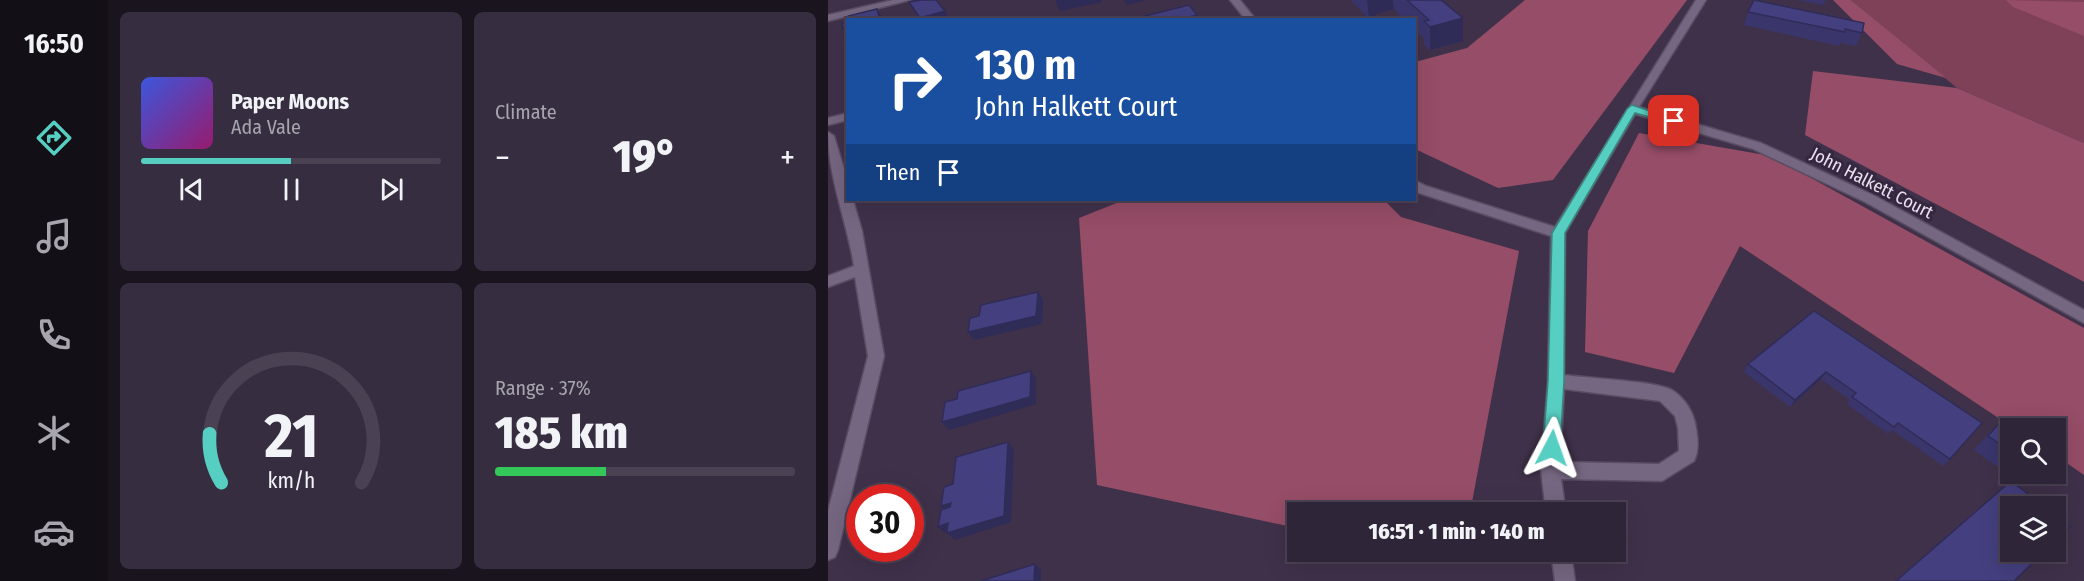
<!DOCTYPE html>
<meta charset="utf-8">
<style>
body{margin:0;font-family:"Fira Sans Condensed",sans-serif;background:#372d40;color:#f1f3f6;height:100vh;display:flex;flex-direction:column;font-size:22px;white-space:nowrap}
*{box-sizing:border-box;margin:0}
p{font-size:20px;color:#a7a5ae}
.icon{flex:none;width:33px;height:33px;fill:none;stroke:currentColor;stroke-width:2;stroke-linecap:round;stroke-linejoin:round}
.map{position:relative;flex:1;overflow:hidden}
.drawer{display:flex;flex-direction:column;gap:12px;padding:12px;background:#1a141f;width:720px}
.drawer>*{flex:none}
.banner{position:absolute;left:18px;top:18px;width:570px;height:183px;border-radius:0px;box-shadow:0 6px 24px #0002,0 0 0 2px #4a4253;background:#1a4fa0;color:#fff;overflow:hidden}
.controls{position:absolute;left:1172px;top:418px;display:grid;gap:12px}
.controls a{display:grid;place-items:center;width:66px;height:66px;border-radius:0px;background:#2f2538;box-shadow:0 6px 24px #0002,0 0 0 2px #4a4253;font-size:30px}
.speed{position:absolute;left:18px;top:484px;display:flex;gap:12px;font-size:30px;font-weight:700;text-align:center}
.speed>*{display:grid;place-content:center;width:78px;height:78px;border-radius:50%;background:#2f2538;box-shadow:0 6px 24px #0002,0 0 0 2px #4a4253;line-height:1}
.speed .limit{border:9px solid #d22;background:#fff;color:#111}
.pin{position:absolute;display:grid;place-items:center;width:51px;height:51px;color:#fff;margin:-26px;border-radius:12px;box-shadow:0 3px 9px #0006}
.me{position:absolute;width:66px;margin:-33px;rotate:4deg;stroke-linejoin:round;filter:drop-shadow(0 0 4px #0008)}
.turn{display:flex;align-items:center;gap:21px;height:126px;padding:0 30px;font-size:27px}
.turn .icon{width:78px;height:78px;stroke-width:2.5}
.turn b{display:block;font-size:42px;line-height:51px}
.then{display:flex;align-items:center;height:57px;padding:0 30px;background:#0003;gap:12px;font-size:22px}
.big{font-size:45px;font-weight:800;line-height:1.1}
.drawer .tile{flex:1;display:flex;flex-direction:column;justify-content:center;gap:9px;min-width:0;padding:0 21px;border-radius:9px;background:#372d40}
.drawer .dial{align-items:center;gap:0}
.dial svg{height:156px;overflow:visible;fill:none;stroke:#4a4253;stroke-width:7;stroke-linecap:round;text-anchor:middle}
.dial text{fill:#f1f3f6;stroke:none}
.song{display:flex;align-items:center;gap:18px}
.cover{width:72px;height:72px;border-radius:9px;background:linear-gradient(135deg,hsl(230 70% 55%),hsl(320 70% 35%))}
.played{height:6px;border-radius:3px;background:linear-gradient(90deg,#57cec2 50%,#4a4253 50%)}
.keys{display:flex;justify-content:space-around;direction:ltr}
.heat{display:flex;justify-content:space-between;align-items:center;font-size:33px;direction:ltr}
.charge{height:9px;border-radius:4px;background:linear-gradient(90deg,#34c759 37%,#4a4253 0)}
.drawer .tiles{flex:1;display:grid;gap:12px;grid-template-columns:repeat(2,1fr)}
.trip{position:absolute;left:459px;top:502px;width:339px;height:60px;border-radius:0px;background:#2f2538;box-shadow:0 6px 24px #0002,0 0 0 2px #4a4253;font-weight:800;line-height:60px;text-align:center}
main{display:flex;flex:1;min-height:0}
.dock{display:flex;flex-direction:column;width:108px;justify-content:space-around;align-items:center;background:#130f16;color:#a7a5ae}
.dock .icon{width:42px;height:42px}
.dock .on{color:#57cec2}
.dock b{font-size:27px;color:#f1f3f6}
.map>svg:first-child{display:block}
.green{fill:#7e4157}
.forest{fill:#964d67}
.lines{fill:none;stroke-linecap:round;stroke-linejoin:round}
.street-casing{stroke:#594d62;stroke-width:3}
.street{fill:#756681;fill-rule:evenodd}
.wall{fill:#3a366c}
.shaded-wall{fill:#302c58}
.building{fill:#443f7e;stroke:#302c58;stroke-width:1.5}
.route{fill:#57cec2;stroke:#39867e;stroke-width:1.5}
.labels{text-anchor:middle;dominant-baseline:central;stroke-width:6;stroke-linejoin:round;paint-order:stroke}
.street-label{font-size:18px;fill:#e9e1f1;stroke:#35273f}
</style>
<main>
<nav class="dock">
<b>16:50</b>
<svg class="icon on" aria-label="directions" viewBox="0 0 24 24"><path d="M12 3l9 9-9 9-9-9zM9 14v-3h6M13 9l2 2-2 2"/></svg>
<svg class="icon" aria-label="music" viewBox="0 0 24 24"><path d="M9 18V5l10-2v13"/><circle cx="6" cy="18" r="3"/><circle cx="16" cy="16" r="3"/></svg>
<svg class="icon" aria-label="phone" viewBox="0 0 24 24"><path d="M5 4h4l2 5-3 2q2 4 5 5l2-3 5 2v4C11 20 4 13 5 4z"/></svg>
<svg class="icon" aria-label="climate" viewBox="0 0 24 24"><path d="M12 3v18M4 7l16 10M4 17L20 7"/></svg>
<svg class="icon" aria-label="car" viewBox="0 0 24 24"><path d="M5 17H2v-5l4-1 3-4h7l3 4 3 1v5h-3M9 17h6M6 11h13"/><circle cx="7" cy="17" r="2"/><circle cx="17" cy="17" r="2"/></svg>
</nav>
<section class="drawer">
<div class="tiles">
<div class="tile">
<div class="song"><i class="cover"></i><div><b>Paper Moons</b><p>Ada Vale</p></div></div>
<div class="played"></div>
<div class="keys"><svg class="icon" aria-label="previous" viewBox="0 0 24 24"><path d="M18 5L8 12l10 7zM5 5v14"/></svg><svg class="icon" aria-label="pause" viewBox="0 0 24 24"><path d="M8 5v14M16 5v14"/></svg><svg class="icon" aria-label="next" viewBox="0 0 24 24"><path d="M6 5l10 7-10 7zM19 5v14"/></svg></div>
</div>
<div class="tile"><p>Climate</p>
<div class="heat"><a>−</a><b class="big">19°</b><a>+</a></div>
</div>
<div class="tile dial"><svg viewBox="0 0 100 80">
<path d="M14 69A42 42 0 1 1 86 69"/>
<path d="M14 69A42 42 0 0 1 8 44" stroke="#57cec2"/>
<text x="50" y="56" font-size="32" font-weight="700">21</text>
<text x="50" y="72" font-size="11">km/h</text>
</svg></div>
<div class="tile"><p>Range · 37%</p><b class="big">185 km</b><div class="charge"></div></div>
</div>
</section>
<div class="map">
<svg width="1256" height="581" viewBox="0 0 1256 581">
<rect width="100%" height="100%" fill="#3f314a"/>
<path class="green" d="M1023 0H1256V143L1129 88Z"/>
<g class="forest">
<path d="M697 0H859L725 180 670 188 587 149V62L639 48Z"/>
<path d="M1005 0H1023L1118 78 1069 64Z"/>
<path d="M1178 0 1256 2V36L1185 7Z"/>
<path d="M985 71 1129 88 1256 143V282L977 135Z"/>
<path d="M811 133 943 156 1256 328V475L1227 455V429H1187L912 246 846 373 757 352 760 231Z"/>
<path d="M296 200H556L573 217 691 251 642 513H470L469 528 269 485 251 218Z"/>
</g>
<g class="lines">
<g class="street-casing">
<g id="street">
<path d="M65 0H82L0 21V15Z"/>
<path d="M402 0H412L428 20H418Z"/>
<path d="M868 0H878L811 107 933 143 1047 196 1256 310V323L1037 202 925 149 807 114 737 233 736 375C758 378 828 381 844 390 857 398 866 413 868 428 870 439 871 451 866 461L834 481 733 479 738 513H718L713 470 720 381 723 236 588 192 586 180 598 186 727 227ZM736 389 832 401 847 416 850 428 851 451 831 464 732 462Z"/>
<path d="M20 113V120L0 125V118Z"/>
<path d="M0 132 6 136 20 182V200H25L34 231 56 356 10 550 7 557 0 560V511L40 356 27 277 0 287V276L26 266C19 221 0 178 0 132Z"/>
<path d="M723 552H743L747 581H727Z"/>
</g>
</g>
<use href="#street" class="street"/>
</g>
<g class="wall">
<path d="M524 0H613L635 41 602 50 596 44V38L586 29V20H576L566 9 548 14V17L541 19 524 2Z"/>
<path d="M970 0H998L995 5Z"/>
<path d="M920 12 1034 33 1028 46 1012 43 1011 46 916 25Z"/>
<path d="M986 311 1122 459 1115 466 1064 430 1060 434 1019 404 1022 400 993 379 962 407 916 372 920 364Z"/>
<path d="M1175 419 1182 429V474H1209L1195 485 1146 450 1161 433Z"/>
<path d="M1183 481 1186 581H1067L1162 499Z"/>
</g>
<g class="shaded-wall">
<path d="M227 0H273L274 2 232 11Z"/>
<path d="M296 0H319L298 5Z"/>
<path d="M539 0H565L566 9 548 14V17L541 19Z"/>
<path d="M49 9 56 20H52Z"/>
<path d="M117 11 121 20H92V18Z"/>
<path d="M369 15 371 20H351Z"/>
<path d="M635 18V41L602 50V27Z"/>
<path d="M20 27V35L15 28Z"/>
<path d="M210 292 215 300 214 324 146 340 140 332Z"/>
<path d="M203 371 208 378V404L121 430 114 422Z"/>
<path d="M998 372 993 379 962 407 967 400Z"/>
<path d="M180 442 186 449 183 522 127 540 119 533Z"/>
<path d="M123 503 121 512 113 506Z"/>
<path d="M120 523 128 530 118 533 110 527Z"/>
<path d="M207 564 213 570V581H206Z"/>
</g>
<g class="building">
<path d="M94 0H108L117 11 92 18 81 2Z"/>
<path d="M579 0H613L635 18 602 27 596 21 601 20Z"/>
<path d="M926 0 1036 23 1034 33 1017 29V32L920 12Z"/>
<path d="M361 5 369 15 351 20H315L313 17Z"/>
<path d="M49 9 52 20H20V16Z"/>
<path d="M20 22V27L15 28 14 23Z"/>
<path d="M210 292 208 316 140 332 142 318 151 316 153 305Z"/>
<path d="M986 311 1154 423 1122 459 1070 423 1066 427 1024 397 1028 393 998 372 967 400 920 364Z"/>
<path d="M203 371 202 397 114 422 117 402 129 399 130 391Z"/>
<path d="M1175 419 1191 429H1182V451L1160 436Z"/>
<path d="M180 442 176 516 119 533 120 523 110 527 113 510 122 507 123 503 113 506 116 487 125 484 128 457Z"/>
<path d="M1183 481 1217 507H1182V552H1216L1186 581H1068Z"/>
<path d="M1227 515 1242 527 1227 541Z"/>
<path d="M207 564 206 581H153Z"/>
</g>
<path class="route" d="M804 105 851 121 846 124 807 113 737 233 736 381 732 448 729 453 724 455 718 453 715 448 720 381 724 233 799 109Z"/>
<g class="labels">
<g class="street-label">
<text transform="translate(1044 183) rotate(27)">John Halkett Court</text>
</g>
</g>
</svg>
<div class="controls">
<a><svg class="icon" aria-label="search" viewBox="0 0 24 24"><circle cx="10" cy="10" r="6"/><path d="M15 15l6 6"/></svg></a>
<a><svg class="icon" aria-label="layers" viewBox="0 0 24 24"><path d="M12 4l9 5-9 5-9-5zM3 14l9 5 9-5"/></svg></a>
</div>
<div class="speed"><div class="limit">30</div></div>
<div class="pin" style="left:846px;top:121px;background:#d93025"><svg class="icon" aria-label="arrive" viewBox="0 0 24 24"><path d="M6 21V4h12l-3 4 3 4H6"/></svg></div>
<svg class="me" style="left:724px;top:448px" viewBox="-20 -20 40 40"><path d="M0-17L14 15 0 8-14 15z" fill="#57cec2" stroke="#fff" stroke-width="4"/></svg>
<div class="trip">16:51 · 1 min · 140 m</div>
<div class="banner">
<div class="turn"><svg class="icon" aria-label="right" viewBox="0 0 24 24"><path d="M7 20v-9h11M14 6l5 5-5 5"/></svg><div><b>130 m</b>John Halkett Court</div></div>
<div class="then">Then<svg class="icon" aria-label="arrive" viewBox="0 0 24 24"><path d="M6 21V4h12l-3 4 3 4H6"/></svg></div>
</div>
</div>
</main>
